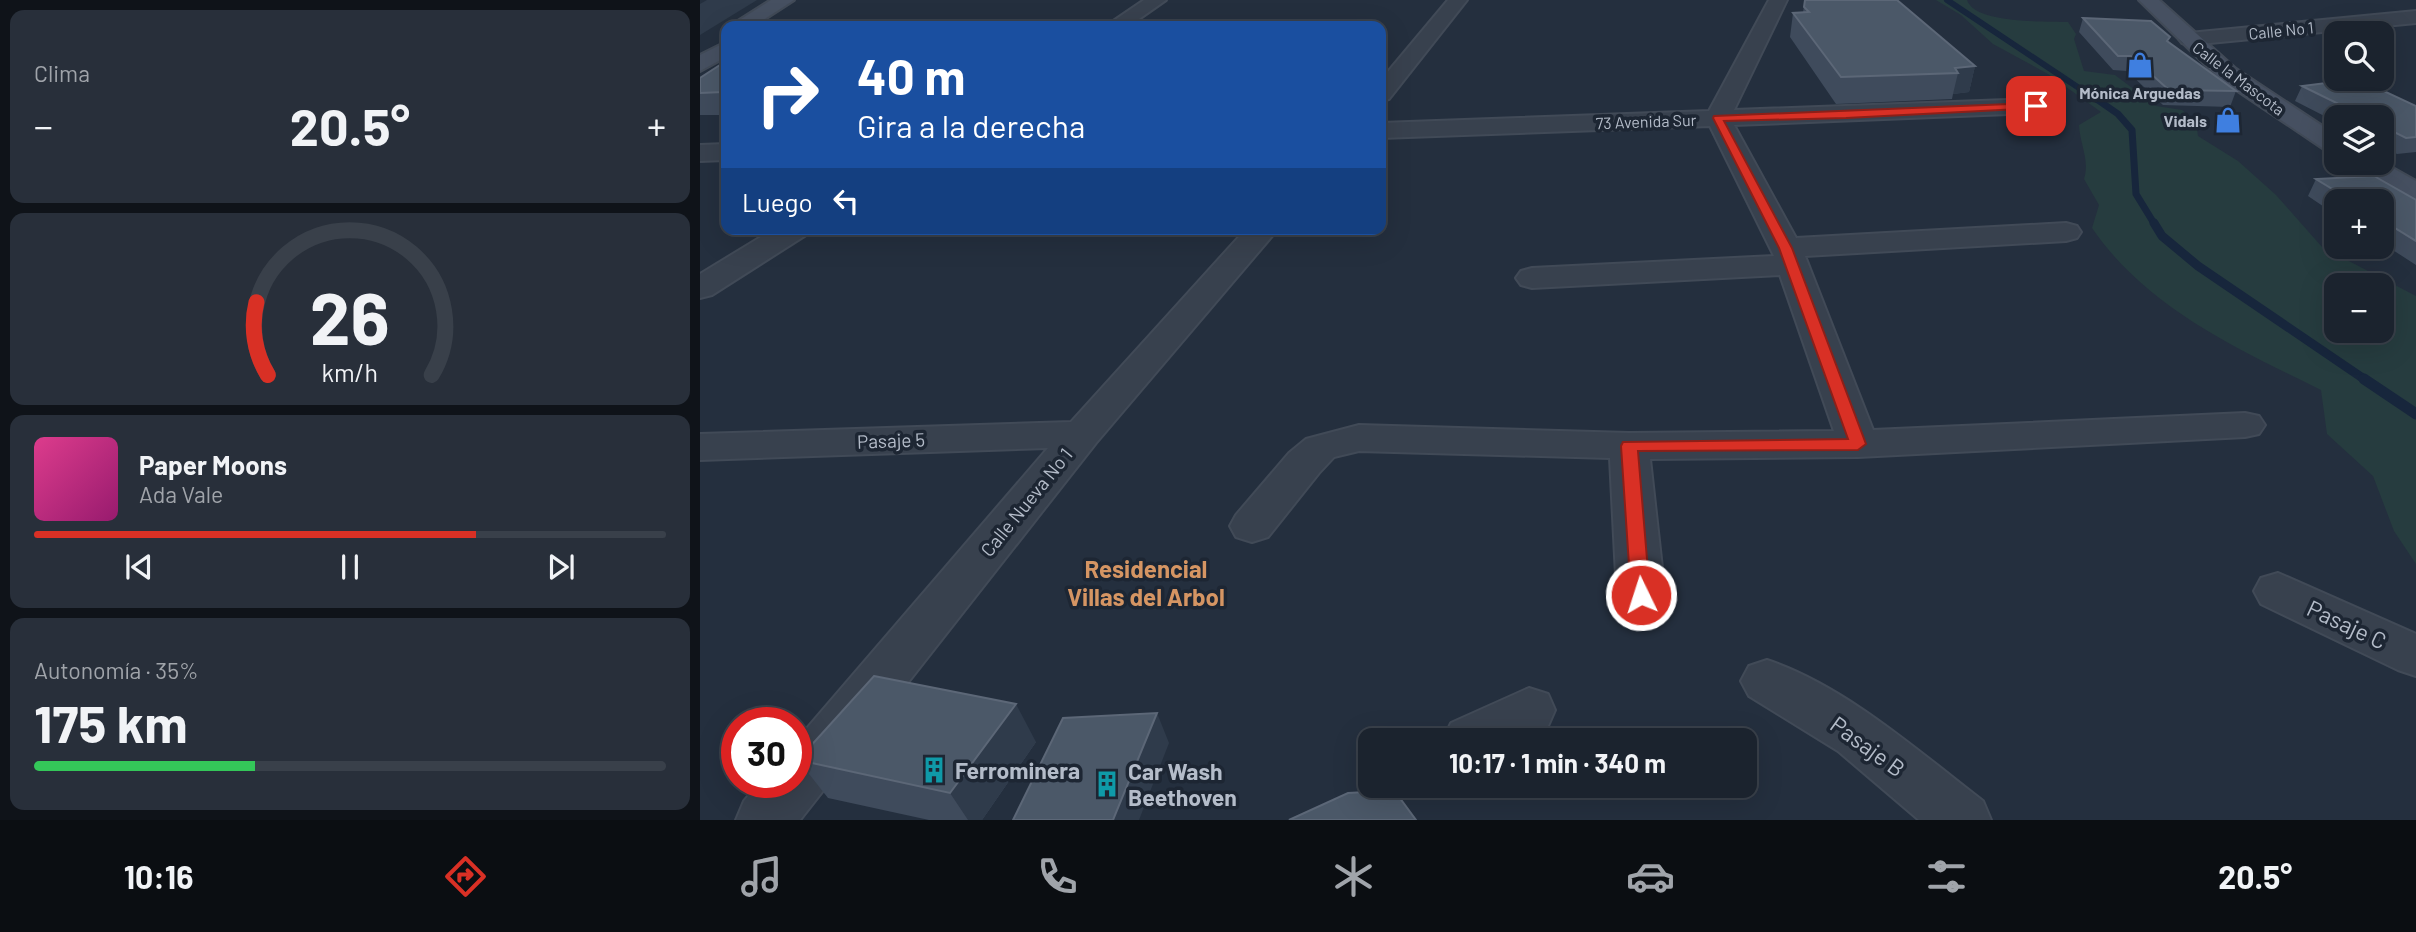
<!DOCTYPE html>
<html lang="es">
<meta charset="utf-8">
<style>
body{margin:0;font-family:Barlow,sans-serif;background:#282f3a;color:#f1f3f6;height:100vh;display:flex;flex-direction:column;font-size:26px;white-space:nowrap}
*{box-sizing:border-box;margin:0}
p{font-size:23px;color:#a0a4aa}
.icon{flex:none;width:38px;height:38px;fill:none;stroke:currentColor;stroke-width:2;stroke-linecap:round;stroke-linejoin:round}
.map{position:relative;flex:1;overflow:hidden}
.details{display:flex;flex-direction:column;gap:10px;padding:10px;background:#0f1319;width:700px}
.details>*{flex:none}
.guide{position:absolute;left:21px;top:21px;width:665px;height:214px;border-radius:14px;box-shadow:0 7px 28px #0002,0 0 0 2px #39404a;background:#1a4fa0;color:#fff;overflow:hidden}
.controls{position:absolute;left:1624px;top:21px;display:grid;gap:14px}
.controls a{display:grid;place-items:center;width:70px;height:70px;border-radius:14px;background:#1b232e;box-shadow:0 7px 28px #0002,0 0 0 2px #39404a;font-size:35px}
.speed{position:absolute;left:21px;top:707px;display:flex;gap:14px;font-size:35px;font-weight:700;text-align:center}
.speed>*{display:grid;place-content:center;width:91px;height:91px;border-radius:50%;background:#1b232e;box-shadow:0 7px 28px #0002,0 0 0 2px #39404a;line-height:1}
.speed .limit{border:10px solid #d22;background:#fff;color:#111}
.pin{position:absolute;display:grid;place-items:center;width:60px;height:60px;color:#fff;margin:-30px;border-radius:14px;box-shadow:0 4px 10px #0006}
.me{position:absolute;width:77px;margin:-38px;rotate:356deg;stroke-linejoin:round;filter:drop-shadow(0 0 5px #0008)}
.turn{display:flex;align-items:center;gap:24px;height:147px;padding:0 21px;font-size:32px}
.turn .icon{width:91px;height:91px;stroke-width:2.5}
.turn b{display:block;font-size:49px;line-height:60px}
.then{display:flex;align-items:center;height:66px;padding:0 21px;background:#0003;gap:14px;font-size:26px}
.big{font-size:52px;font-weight:700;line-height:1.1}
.details .tile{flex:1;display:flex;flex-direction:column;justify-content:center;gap:10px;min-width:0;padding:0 24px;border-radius:14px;background:#282f3a}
.details .dial{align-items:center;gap:0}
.dial svg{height:182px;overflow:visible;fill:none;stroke:#39404a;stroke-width:7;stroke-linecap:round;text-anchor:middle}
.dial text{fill:#f1f3f6;stroke:none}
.song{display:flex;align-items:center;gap:21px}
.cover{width:84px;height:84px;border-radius:10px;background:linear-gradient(135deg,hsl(330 70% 55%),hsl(320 70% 35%))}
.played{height:7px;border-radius:4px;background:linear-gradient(90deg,#d93025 70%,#39404a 70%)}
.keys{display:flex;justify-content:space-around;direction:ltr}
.heat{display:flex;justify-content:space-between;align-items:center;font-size:38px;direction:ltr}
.charge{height:10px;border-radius:5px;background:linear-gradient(90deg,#34c759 35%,#39404a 0)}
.trip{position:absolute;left:658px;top:728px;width:399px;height:70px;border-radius:14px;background:#1b232e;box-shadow:0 7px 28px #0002,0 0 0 2px #39404a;font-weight:700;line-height:70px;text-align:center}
.dock{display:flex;height:112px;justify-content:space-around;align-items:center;background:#0b0e12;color:#a0a4aa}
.dock .icon{width:49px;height:49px}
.dock .active{color:#d93025}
.dock b{font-size:32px;color:#f1f3f6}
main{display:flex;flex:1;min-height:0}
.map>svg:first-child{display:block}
.green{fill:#263c3f;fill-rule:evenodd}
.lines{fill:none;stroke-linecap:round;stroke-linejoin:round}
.stream-far3{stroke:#17263c;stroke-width:6}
.stream-far2{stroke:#17263c;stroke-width:7}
.stream-far1{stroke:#17263c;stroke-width:9}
.stream{stroke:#17263c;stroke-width:11}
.minor-casing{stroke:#414a57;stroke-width:4}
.tertiary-casing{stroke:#414a57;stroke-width:4}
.secondary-casing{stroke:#414a57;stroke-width:4}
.minor{fill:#38414e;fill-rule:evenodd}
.tertiary{fill:#38414e;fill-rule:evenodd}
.secondary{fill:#465061;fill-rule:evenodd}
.wall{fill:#3f4b5c}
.shaded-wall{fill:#2f3b4b}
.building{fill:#4b5868;stroke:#5c6777;stroke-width:2}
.route{fill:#d93025;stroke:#8d1f18;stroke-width:2}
.labels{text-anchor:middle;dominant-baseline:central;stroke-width:7;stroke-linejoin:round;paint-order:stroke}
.far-street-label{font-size:16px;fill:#b4bcc9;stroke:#1d2633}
.far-poi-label{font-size:16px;font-weight:bold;fill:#b4bcc9;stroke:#1d2633}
.street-label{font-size:19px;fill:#b4bcc9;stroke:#1d2633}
.near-street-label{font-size:23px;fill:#b4bcc9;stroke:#1d2633}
.near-poi-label{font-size:23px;font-weight:bold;fill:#b4bcc9;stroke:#1d2633;text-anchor:start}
.near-neighbourhood-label{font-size:24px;font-weight:bold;fill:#d59563;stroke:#1d2633}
</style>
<main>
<section class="details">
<div class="tile"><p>Clima</p>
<div class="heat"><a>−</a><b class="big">20.5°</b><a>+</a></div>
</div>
<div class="tile dial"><svg viewBox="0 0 100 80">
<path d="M14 69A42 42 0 1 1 86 69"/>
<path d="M14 69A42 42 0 0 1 9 37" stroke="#d93025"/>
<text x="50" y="56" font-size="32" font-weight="700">26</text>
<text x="50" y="72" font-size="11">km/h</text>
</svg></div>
<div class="tile">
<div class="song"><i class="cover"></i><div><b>Paper Moons</b><p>Ada Vale</p></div></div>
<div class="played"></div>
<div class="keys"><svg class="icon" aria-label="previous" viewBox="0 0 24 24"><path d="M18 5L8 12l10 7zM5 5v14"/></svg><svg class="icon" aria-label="pause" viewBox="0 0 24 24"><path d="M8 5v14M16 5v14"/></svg><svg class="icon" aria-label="next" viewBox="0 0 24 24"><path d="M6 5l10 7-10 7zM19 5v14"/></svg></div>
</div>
<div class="tile"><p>Autonomía · 35%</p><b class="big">175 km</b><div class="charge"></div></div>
</section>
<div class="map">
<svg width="1716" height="820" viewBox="0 0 1716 820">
<rect width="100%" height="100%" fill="#242f3e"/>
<path class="green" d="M1236 0H1267C1275 24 1344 21 1368 22L1376 34 1374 39 1384 71 1415 75 1456 106 1482 110 1496 122 1498 136 1538 161 1576 195 1622 247 1716 296V564L1694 531 1673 476 1627 434 1621 390C1536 348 1447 308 1392 228L1399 205 1384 179C1390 160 1380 145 1379 125L1401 112 1348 74 1293 44 1261 15ZM1636 285H1682V331H1636Z"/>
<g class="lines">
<path class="stream-far3" d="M1247 0 1397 100"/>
<path class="stream-far2" d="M1395 98 1418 114 1432 130 1436 194 1455 225"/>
<path class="stream-far1" d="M1454 223 1462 236 1498 266 1667 381"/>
<path class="stream" d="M1664 379 1716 414"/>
<g class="minor-casing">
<g id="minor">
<path d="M748 0H767L689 99 681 101V80Z"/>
<path d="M1069 0H1087L1034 110 1336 99 1344 101 1348 106 1344 111 1336 113 1034 125 1096 238 1366 223 1377 226 1381 232 1377 238 1366 241 1105 256 1173 430 1545 413 1559 416 1565 425 1559 434 1545 437 1158 457 950 459 965 595 958 608 941 613 924 608 917 595 910 458 659 451 634 457 619 473 568 537 552 542 536 537 530 526 536 515 589 453 606 439 659 425 929 433 1134 431 1080 275 832 288 821 285 816 278 821 271 832 268 1074 256 1010 126 681 138V123L1009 111Z"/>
<path d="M1716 11V23L1489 45 1482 43 1479 39 1482 35 1489 33Z"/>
<path d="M26 144V160L0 161V145Z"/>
<path d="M546 229H578L396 443 100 820H36L44 801 60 782H96V741L348 448 0 460V434L371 422Z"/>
<path d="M1578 573 1716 634V676L1698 670 1561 604 1554 591 1561 578Z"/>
<path d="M1067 660C1145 686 1218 751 1283 801L1291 820H1219L1138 751 1049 696 1041 681 1049 666Z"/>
<path d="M829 688 848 694 855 710 848 726 820 740H743L751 723Z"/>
</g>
</g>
<g class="tertiary-casing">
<g id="tertiary">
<path d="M444 0H466L429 26H406Z"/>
<path d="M74 229H110L106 235 12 295 0 298V274Z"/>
</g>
</g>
<g class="secondary-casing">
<g id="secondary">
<path d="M71 0H94L54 26H30Z"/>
<path d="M1439 0H1459L1536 69 1636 135V154L1627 151 1520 79Z"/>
<path d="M26 42V57L0 71V55Z"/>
<path d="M1682 162 1716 181V201L1706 199 1655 169 1651 163Z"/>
</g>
</g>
<use href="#minor" class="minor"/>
<use href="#tertiary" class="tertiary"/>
<use href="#secondary" class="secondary"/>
</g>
<g class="wall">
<path d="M1105 0 1275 66 1269 92 1253 94 1252 99 1136 104 1090 37 1093 13 1103 12Z"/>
<path d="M1383 18 1468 42 1536 91 1530 107 1463 105 1427 71 1413 70 1379 32Z"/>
<path d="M26 61V115H0V78Z"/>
<path d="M1602 86 1716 106V152L1697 154 1682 146V117H1636V122L1595 101Z"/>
<path d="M1616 179 1716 200V265L1682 243V201H1636V215L1608 196Z"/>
<path d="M336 742 282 820H229L128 798 98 760Z"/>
</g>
<g class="shaded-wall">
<path d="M7 0H57L0 35V4Z"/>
<path d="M153 21 155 26H147Z"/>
<path d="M1275 66 1269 92 1253 94 1258 73 1255 68Z"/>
<path d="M316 704 336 742 282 820H268L250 793Z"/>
<path d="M457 713 469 743 439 820H413Z"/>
</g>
<g class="building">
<path d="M1105 0H1197L1275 66 1255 68 1258 73 1141 77 1093 13 1109 12 1104 7Z"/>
<path d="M1383 18 1451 21 1470 37 1467 41 1536 91 1469 90 1431 56H1418Z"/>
<path d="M153 21 147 26H76L81 23Z"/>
<path d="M26 61V91L23 92 0 93V78Z"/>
<path d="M1658 79 1716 106V137L1706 138 1682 126V117H1665L1602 86Z"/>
<path d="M1674 176 1716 200V241L1682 220V201H1652L1616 179Z"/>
<path d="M174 676 316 704 250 793 98 760Z"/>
<path d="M457 713 413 820H313L363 718Z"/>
<path d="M679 786H691L716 820H589L648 793 666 792Z"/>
</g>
<path class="route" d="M1336 103 1341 106 1340 108 1146 118 1024 121 1092 248 1166 444 1158 450 938 451 950 595 948 600 941 603 934 600 931 595 921 446 923 442 1148 439 1079 248 1013 118 1014 116Z"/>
<defs>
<g id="shop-bare" transform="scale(2.1)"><path d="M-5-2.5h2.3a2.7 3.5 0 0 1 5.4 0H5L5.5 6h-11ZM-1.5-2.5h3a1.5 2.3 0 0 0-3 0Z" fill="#3f7fe0" stroke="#1d2633" stroke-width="2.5" paint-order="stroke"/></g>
<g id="building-bare" transform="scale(2.1)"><path d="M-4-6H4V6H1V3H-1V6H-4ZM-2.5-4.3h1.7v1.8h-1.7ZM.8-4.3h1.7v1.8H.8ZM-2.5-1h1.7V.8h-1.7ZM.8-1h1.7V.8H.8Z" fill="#0f9aa8" stroke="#1d2633" stroke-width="2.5" paint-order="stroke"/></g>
</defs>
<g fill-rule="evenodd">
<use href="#shop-bare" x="1440" y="65"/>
<use href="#shop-bare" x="1528" y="120"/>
<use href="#building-bare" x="234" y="770"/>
<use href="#building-bare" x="407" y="784"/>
</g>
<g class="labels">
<g class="far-street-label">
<text transform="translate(1581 30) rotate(-6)">Calle No 1</text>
<text transform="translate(1539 78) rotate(37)">Calle la Mascota</text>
<text transform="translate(946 121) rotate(-2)">73 Avenida Sur</text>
</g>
<g class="far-poi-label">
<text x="1440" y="92">Mónica Arguedas</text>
<text x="1507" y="120" text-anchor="end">Vidals</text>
</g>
<g class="street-label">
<text transform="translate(191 440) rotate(-2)">Pasaje 5</text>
<text transform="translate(326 502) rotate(-51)">Calle Nueva No 1</text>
</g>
<g class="near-street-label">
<text transform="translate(1647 624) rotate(25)">Pasaje C</text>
<text transform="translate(1168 746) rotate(36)">Pasaje B</text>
</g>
<g class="near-poi-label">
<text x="255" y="770">Ferrominera</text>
<text x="428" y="771">Car Wash<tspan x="428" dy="26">Beethoven</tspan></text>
</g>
<g class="near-neighbourhood-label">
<text x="446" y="568">Residencial<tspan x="446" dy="28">Villas del Arbol</tspan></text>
</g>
</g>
</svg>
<div class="controls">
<a><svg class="icon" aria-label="search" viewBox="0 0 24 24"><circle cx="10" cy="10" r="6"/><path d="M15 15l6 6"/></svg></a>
<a><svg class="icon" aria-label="layers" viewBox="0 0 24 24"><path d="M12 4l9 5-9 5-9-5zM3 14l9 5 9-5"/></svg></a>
<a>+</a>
<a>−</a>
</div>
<div class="speed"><div class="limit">30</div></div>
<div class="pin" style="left:1336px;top:106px;background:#d93025"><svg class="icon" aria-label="arrive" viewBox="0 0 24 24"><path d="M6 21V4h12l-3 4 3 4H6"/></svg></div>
<svg class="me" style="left:941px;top:595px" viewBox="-20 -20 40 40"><circle r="17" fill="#d93025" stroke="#fff" stroke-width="3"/><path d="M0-11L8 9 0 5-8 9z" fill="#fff"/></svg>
<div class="trip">10:17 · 1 min · 340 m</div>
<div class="guide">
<div class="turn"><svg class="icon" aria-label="right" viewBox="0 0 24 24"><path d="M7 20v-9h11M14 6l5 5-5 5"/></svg><div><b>40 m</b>Gira a la derecha</div></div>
<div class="then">Luego<svg class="icon" aria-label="left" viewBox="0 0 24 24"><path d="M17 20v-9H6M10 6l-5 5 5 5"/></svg></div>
</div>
</div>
</main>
<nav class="dock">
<b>10:16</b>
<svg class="icon active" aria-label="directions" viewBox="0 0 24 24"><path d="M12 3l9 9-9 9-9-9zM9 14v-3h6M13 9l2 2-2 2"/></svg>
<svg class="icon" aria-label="music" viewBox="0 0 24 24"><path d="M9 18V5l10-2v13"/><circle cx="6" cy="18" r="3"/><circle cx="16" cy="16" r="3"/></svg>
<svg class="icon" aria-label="phone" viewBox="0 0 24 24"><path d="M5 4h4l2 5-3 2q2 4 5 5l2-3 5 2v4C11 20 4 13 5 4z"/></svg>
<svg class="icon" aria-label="climate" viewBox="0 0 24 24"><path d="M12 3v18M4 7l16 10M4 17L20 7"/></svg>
<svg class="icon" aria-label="car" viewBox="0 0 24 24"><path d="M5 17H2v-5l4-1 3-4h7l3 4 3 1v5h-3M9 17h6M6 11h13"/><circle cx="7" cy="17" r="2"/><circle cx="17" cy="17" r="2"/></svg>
<svg class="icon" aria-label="filters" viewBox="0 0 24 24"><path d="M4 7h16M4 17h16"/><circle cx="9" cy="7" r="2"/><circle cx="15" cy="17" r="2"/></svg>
<b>20.5°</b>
</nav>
